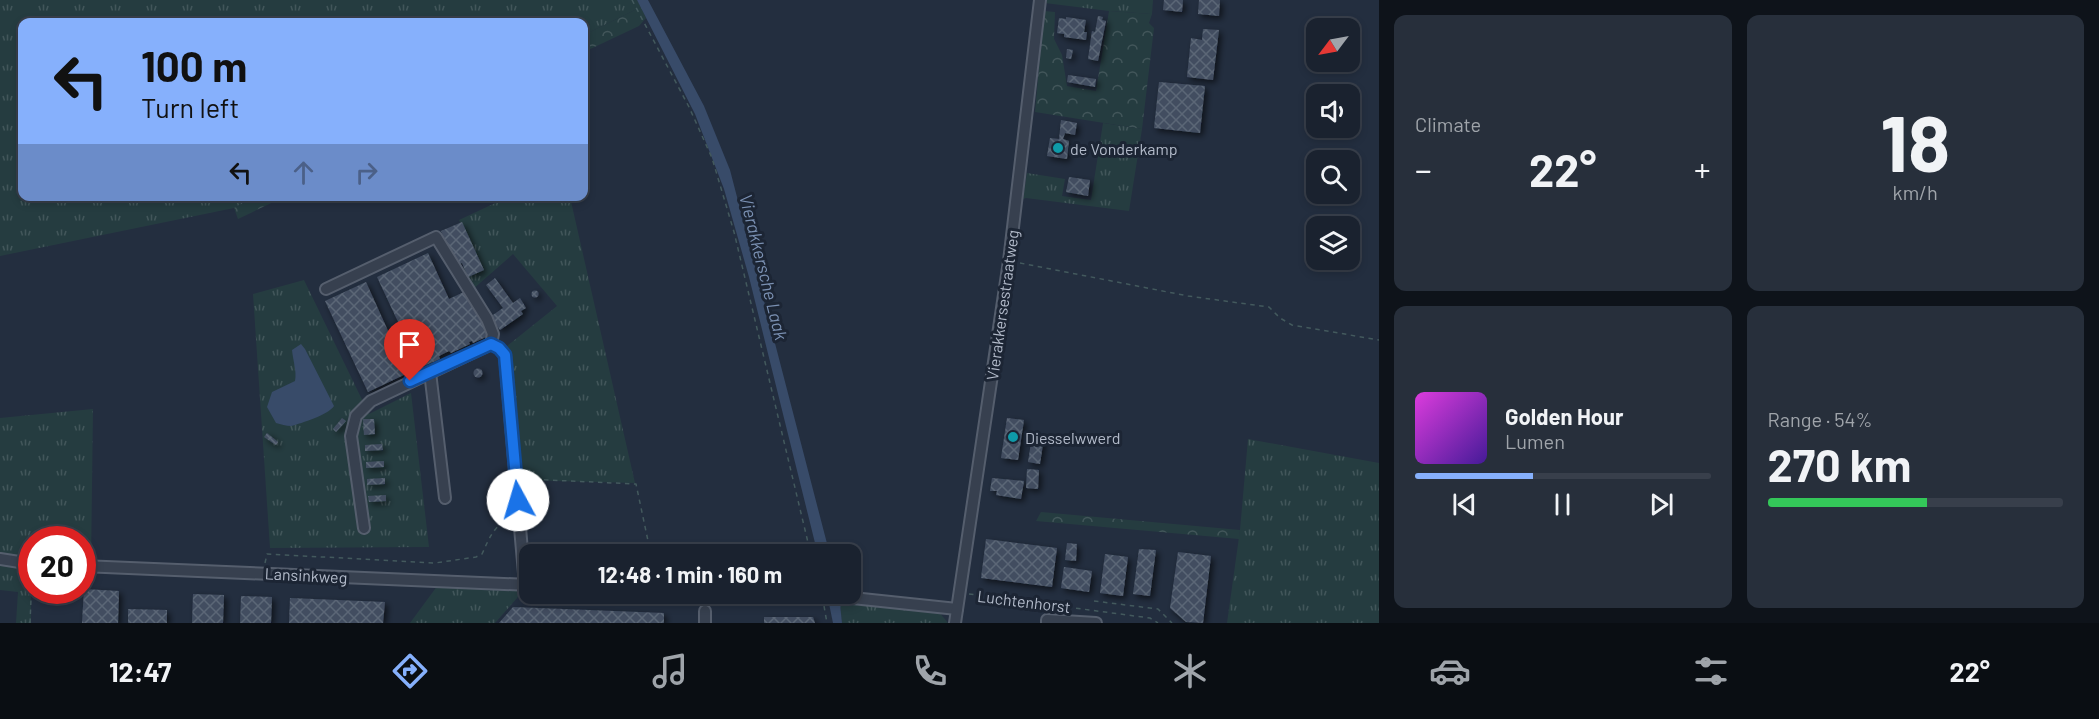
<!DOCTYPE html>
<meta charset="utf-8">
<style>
body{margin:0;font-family:Barlow,sans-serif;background:#272f3b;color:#f1f3f6;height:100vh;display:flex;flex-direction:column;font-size:22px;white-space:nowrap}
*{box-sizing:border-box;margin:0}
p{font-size:20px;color:#9fa4aa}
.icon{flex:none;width:33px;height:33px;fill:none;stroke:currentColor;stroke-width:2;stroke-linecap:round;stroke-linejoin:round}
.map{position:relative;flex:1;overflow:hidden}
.sheet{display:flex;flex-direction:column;gap:15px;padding:15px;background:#0e131a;width:720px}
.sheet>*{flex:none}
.banner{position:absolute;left:18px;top:18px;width:570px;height:183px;border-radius:12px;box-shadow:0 3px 9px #0003,0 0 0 2px #383f4b;background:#86b0fc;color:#111;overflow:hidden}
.needle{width:39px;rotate:238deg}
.controls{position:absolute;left:1306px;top:18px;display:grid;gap:12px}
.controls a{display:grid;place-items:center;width:54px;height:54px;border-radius:12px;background:#1a222f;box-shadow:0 3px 9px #0003,0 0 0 2px #383f4b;font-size:30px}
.speed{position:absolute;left:18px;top:526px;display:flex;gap:12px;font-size:30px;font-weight:700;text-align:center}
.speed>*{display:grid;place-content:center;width:78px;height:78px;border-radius:50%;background:#1a222f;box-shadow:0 3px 9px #0003,0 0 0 2px #383f4b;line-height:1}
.speed .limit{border:9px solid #d22;background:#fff;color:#111}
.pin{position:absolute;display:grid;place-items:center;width:51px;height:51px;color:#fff;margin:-62px -26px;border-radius:50% 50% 50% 0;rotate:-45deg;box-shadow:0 0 6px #0007}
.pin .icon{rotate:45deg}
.me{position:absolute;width:66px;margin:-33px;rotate:354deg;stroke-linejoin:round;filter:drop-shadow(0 0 4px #0008)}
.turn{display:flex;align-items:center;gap:21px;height:126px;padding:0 24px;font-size:27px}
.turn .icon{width:78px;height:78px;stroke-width:2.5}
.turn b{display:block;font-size:42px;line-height:51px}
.lanes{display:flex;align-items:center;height:57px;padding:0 24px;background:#0003;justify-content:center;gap:30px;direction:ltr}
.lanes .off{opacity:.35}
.big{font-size:45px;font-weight:700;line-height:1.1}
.sheet .card{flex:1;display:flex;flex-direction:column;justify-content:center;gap:9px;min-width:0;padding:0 21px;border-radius:12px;background:#272f3b}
.sheet .dial{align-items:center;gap:0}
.dial b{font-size:78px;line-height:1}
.song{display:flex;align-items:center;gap:18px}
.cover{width:72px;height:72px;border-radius:9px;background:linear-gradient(135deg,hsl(300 70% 55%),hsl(260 70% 35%))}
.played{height:6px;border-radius:3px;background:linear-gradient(90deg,#86b0fc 40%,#383f4b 40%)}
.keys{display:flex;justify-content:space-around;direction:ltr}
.heat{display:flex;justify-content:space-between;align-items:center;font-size:33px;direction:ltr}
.charge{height:9px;border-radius:4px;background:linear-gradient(90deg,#34c759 54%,#383f4b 0)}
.sheet .tiles{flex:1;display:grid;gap:15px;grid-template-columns:repeat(2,1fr)}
.trip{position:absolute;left:519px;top:544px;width:342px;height:60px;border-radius:12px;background:#1a222f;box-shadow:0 3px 9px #0003,0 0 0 2px #383f4b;font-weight:700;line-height:60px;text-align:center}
.tabs{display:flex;height:96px;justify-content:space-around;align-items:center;background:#0a0e13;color:#9fa4aa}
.tabs .icon{width:42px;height:42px}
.tabs .active{color:#86b0fc}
.tabs b{font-size:27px;color:#f1f3f6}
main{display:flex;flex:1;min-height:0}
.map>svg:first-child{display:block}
.grass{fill:url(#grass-tufts)}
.forest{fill:url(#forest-crowns)}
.water{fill:#384b69}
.building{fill:url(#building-cross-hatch);filter:url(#shadow)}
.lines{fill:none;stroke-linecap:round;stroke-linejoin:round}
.minor-casing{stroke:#555e6d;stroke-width:14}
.path{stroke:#43595d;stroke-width:1.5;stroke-dasharray:4.5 4.5;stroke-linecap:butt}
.minor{stroke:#37404f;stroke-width:10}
.route-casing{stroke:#114b97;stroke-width:15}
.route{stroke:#1a73e8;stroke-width:10}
.culture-dot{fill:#0f9aa8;stroke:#1c2534;stroke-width:2}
.labels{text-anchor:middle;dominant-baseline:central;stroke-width:6;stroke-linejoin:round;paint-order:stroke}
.poi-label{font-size:16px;fill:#b3bbca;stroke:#1c2534;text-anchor:start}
.street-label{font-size:16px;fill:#b3bbca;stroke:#1c2534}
.water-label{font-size:18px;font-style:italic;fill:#7a90b2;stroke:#1c2534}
</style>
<main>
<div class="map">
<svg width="1379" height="623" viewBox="0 0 1379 623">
<defs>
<pattern id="grass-tufts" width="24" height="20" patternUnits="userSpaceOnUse" patternTransform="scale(1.5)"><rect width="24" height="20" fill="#253c40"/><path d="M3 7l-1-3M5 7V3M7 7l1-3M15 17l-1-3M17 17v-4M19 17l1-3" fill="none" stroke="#42565a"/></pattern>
<pattern id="forest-crowns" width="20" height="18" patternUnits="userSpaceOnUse" patternTransform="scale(1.5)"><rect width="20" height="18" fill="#253c40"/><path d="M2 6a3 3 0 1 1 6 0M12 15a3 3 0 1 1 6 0" fill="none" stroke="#42565a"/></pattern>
<pattern id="building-cross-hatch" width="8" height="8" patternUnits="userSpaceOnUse" patternTransform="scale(1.5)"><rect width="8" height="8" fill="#424e61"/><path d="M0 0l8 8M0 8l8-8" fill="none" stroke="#5b6676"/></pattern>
<filter id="shadow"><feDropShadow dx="3" dy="3" stdDeviation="3" flood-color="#0009"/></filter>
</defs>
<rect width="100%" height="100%" fill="#232e3f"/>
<g class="grass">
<path d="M0 0H637L641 7 584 35V22H22V196L256 197 234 208 0 256Z"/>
<path d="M1045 0H1153L1152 14 1109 11 1045 3Z"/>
<path d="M1103 123 1142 129 1129 211 1026 198 1023 199 1027 173 1065 179 1062 196 1091 200Z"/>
<path d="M508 197H570L635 483 519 480 507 346 557 306 513 254 472 290 460 269 478 259 459 220Z"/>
<path d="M304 280 369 414 411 393 429 547 270 548 253 294Z"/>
<path d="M93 409 91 562 83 561 82 540H32L31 558 0 555V418Z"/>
<path d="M1248 439 1379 463V623H1227L1240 530Z"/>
<path d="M0 563 31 570V623H16L18 592 0 590Z"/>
<path d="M438 585 526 588 495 623H410Z"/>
<path d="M839 594 939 612 948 623H842Z"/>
</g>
<g class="forest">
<path d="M641 7 646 18 639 26 584 52V35Z"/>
<path d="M1044 11 1055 12 1054 39 1062 55 1067 86 1096 91 1109 11 1152 14 1149 23 1154 28 1142 129 1035 112Z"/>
<path d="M256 197H284L238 219 234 208Z"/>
<path d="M1041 512 1240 530 1239 539 1036 521Z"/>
</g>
<g class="water">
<path d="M637 0H648L704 106 730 170 830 555H818L749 277 724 189 695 114Z"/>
<path d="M301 344 305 349 334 406C328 415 302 423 291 426 286 426 281 424 276 423L267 407 272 392 295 381C297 371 293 361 292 350Z"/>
<path d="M827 594H839L842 623H833Z"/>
</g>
<g class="building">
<path d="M1164 0H1183L1182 12 1163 10Z"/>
<path d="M1199 0H1220L1219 16 1198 14Z"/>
<path d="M1098 16 1103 17 1102 20 1106 21 1098 61 1088 59 1092 31 1095 32Z"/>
<path d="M1066 17 1086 20 1084 32H1087L1086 40 1064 37V34L1057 33 1059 18 1066 19Z"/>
<path d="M1203 29 1219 30 1213 80 1187 77 1191 38 1202 40Z"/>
<path d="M1067 49 1073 50 1071 59 1066 58Z"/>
<path d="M1068 75 1096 79 1095 87 1067 82Z"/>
<path d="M1159 82 1205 86 1200 133 1154 128Z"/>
<path d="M1061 120 1077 123 1075 135 1065 133 1063 139 1069 141 1067 159 1047 156 1050 138 1059 139Z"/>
<path d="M1069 177 1090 180 1088 196 1066 192Z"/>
<path d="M462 222 484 270 468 277 462 263 457 265 441 231Z"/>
<path d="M428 253 449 299 466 291 488 336 473 343 472 341 469 342 470 344 451 353 449 351 439 356 440 359 419 368 418 365 407 371 408 373 368 392 325 301 366 282 403 364 415 358 377 277Z"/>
<path d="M495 278 513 303 520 298 526 308 521 311 523 314 500 330 490 317 503 308 486 285Z"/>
<circle cx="535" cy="294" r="3.5"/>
<circle cx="478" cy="373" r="4.5"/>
<path d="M342 418 346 421 336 432 333 429Z"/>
<path d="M1007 418 1024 420 1018 460 1001 458Z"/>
<path d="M363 419H374L375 434 364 435Z"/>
<path d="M267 433 278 442 276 445 264 437Z"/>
<path d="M1032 436 1044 438 1040 464 1028 462Z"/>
<path d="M382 444 383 450 365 451V445Z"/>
<path d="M384 461V467L366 468V462Z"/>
<path d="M1027 469 1039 470 1038 489 1026 488Z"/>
<path d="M385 478V484L367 485V479Z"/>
<path d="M992 478 1024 481 1021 499 996 495 997 491H990Z"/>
<path d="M386 495V501L369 502 368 496Z"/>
<path d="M986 539 1057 548 1052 587 981 578Z"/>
<path d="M1067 543 1077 544 1076 561 1065 560Z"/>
<path d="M1139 549 1156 550 1150 596 1133 594Z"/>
<path d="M1178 552 1211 556 1203 623 1186 622 1170 608Z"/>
<path d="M1105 554 1128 557 1123 596 1100 593Z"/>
<path d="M1064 567 1092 571 1089 592 1061 588Z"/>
<path d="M84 589 119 591 118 623H82Z"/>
<path d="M193 594 224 595 223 623H192Z"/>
<path d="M241 596 272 597 271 623H240Z"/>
<path d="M290 598 385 602 383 623H289Z"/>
<path d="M513 607 664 613V623H499Z"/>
<path d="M128 609 167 610V623H128Z"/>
<path d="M764 617H813L815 623H764Z"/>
</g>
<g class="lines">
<g class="minor-casing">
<g id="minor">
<path d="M326 289 436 237 487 319 493 334 491 344"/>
<path d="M430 372 445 498"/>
<path d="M364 528 351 436 356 416 371 401 491 344 499 348 505 355 525 585"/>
<path d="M0 559 32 564"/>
<path d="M82 566 530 585"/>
<path d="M744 594 843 597 957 609"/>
<path d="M705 623V611"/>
<path d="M955 623 1009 261 1040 0"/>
<path d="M1047 623V620L1096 623"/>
</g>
</g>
<g class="path">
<path d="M632 0 689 107 712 158 734 232 811 555"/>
<path d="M1020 263 1188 296 1269 307 1280 318 1292 325 1379 340"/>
<path d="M526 479 636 484 651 555"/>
<path d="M265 563 267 554 435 563 476 557 482 554C489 539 493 527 509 518"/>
<path d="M969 594 1150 618 1158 623"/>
<path d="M1094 601 1158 609 1172 623"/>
<path d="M702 602 703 594"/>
<path d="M824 606 827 623"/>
<path d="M30 623 32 576"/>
</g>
<use href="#minor" class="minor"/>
</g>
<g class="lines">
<g class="route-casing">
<path id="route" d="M410 381 491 344 499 348 505 355 518 500"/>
</g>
<use href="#route" class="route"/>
</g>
<g class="culture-dot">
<circle cx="1058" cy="148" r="6"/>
<circle cx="1013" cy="437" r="6"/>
</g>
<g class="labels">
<g class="poi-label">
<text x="1070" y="148">de Vonderkamp</text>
<text x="1025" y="437">Diesselwwerd</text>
</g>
<g class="street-label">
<text transform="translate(1002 305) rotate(-82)">Vierakkersestraatweg</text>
<text transform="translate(306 575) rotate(3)">Lansinkweg</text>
<text transform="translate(1024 601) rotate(7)">Luchtenhorst</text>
</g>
<g class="water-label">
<text transform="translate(764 267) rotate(76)">Vierakkersche Laak</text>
</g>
</g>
</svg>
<div class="controls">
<a><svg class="needle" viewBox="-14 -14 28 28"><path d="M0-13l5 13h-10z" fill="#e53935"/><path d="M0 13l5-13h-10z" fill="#9fa4aa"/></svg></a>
<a><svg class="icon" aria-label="sound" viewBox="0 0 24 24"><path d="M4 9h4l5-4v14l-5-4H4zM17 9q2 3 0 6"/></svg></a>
<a><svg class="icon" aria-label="search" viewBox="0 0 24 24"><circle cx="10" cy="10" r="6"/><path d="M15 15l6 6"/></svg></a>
<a><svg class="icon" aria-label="layers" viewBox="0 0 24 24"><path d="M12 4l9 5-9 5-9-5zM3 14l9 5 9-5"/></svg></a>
</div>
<div class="speed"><div class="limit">20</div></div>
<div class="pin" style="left:410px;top:381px;background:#d93025"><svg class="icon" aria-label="arrive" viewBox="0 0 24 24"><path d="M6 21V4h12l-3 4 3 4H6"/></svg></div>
<svg class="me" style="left:518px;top:500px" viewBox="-20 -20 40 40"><circle r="19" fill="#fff"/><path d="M0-13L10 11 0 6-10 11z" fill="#1a73e8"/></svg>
<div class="trip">12:48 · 1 min · 160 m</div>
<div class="banner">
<div class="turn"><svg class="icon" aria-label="left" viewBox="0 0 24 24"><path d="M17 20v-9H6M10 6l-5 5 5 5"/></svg><div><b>100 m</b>Turn left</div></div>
<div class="lanes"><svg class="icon" aria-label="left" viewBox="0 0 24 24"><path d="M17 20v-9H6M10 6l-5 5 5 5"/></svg><svg class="icon off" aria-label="ahead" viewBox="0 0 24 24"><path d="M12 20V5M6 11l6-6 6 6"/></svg><svg class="icon off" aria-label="right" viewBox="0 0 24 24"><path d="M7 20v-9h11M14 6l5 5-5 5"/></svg></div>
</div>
</div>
<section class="sheet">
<div class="tiles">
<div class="card"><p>Climate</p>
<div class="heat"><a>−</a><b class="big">22°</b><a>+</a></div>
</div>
<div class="card dial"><b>18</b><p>km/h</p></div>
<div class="card">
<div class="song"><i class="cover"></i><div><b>Golden Hour</b><p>Lumen</p></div></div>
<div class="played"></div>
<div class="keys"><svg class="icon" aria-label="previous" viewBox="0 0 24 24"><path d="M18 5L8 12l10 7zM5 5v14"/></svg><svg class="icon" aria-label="pause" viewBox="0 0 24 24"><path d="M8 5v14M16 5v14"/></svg><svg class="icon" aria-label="next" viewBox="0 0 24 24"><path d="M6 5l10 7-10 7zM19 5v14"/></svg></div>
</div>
<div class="card"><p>Range · 54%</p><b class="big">270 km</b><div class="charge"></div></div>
</div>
</section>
</main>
<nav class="tabs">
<b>12:47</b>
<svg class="icon active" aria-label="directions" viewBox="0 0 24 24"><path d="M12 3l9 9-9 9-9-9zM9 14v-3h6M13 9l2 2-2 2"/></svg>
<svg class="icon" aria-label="music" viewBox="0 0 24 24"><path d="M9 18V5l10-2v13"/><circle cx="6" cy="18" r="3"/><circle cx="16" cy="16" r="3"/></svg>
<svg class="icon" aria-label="phone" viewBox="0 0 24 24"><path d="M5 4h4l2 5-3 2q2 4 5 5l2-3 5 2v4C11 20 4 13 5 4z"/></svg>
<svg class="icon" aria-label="climate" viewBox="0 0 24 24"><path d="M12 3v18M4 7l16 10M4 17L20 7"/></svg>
<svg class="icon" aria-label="car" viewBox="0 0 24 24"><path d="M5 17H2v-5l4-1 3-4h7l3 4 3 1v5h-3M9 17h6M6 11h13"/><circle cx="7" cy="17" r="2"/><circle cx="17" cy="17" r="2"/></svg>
<svg class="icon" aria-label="filters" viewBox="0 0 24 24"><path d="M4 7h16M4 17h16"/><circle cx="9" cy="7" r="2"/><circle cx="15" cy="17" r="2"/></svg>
<b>22°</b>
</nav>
